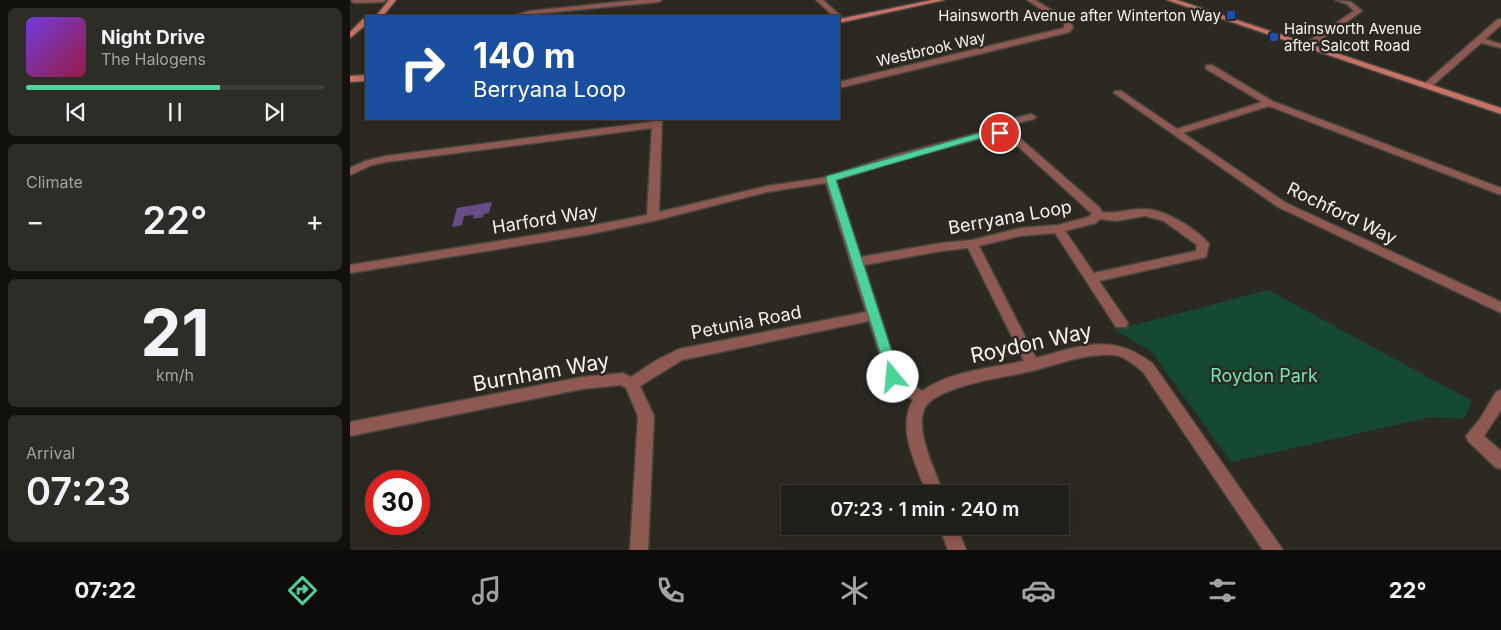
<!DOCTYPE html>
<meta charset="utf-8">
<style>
body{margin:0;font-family:Inter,sans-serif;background:#2d2c27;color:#f1f3f6;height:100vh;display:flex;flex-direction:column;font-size:19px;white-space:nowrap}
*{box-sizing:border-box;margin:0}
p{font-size:16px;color:#a2a2a2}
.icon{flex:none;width:28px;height:28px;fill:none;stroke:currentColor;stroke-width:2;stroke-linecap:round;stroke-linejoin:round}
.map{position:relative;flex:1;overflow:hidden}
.details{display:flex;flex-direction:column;gap:8px;padding:8px;background:#12110e;width:350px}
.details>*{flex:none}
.hud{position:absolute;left:15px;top:15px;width:475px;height:105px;border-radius:0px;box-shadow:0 2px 12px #0003,0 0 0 1px #3e3d39;background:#1a4fa0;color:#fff;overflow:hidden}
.speed{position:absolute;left:15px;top:470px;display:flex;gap:10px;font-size:25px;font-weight:700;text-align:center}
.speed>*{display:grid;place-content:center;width:65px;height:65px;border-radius:50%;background:#211f1a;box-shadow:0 2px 12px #0003,0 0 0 1px #3e3d39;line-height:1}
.speed .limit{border:8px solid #d22;background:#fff;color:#111}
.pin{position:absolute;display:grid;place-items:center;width:42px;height:42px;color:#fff;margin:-21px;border:2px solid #fff;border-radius:50%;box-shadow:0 1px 5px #0007}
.me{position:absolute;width:55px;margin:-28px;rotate:343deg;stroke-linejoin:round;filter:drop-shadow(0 0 4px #0008)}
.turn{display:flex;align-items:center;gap:18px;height:105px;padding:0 25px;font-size:22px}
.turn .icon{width:65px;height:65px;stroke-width:2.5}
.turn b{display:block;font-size:35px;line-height:42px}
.big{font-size:38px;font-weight:600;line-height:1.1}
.details .tile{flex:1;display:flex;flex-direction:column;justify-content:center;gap:8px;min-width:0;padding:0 18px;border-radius:8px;background:#2d2c27}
.details .dial{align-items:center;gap:0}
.dial b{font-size:65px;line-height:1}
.song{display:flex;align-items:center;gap:15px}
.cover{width:60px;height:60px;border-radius:8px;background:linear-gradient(135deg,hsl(260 70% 55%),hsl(340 70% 35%))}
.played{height:5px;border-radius:2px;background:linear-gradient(90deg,#4dd39a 65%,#3e3d39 65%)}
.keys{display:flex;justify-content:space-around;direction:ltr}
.heat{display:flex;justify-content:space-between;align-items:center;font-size:28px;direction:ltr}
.trip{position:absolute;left:431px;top:485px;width:288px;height:50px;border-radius:0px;background:#211f1a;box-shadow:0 2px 12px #0003,0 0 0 1px #3e3d39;font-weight:600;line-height:50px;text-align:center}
.tabs{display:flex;height:80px;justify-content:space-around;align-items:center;background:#0d0c0a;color:#a2a2a2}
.tabs .icon{width:35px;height:35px}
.tabs .active{color:#4dd39a}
.tabs b{font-size:22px;color:#f1f3f6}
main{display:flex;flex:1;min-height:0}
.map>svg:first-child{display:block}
.green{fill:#164934}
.building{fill:#684c88}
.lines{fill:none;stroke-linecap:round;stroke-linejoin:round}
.street-casing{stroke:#48453f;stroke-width:3}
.secondary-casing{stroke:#48453f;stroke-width:3}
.street{fill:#8e5950;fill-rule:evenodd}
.secondary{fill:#c67365;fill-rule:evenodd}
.route{fill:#4dd39a;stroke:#328964}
.transit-dot{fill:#1a4fb4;stroke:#2c2922;stroke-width:2}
.labels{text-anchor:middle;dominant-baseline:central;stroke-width:5;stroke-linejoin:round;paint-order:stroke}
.far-poi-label{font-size:15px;fill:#f7f4f0;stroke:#2c2922;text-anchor:end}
.far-street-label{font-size:15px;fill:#f7f4f0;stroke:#2c2922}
.street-label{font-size:18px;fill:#f7f4f0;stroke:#2c2922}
.park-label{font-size:18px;fill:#74e7b4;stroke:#2c2922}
.near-street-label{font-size:21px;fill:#f7f4f0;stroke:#2c2922}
</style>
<main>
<section class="details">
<div class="tile">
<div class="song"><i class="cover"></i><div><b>Night Drive</b><p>The Halogens</p></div></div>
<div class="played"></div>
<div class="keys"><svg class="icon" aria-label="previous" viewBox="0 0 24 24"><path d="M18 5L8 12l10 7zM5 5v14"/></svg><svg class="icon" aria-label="pause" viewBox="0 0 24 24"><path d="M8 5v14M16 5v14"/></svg><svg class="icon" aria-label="next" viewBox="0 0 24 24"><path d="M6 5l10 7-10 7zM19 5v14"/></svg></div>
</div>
<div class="tile"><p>Climate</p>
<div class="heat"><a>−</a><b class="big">22°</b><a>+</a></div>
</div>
<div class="tile dial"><b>21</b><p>km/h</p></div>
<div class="tile"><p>Arrival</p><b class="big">07:23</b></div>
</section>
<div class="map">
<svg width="1151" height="550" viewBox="0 0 1151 550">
<rect width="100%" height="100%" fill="#2c2922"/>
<path class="green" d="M918 290 1122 401 1114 419 1081 417 881 462 801 351 765 330Z"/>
<path class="building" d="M142 202 139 213 134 214 133 217 123 219 124 215 114 216 112 225 102 227 107 208Z"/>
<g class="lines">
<g class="street-casing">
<g id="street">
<path d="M1 0H36L33 2 4 3Z"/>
<path d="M288 0H312L309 2 163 16 179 11Z"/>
<path d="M466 0H473L491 16 489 18 483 16Z"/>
<path d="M677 0H685L720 21 723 27 720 32 489 88V82L714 28V24Z"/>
<path d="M985 0 1001 2 1012 11 960 48H954V44L1004 11 997 4Z"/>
<path d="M1148 19H1151V25L1135 39 1151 44V48L1131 43 1080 88H1074V84Z"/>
<path d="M856 65H862L922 101 1151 188V195L919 106 833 133 936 203 1151 302V313L928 207 764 93 765 91H771L827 129 912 102 856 69Z"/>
<path d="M681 114 686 117 684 119 664 124 657 132 666 135 750 208 752 212C769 214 781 208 795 209 813 209 848 229 859 244L856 257 749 281 778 323 776 327H766L705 233 670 236 629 246 686 358C732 346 762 332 803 364L933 550H913L793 372C784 365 775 356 764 355 737 353 711 363 686 370 657 377 625 380 597 392 589 395 577 401 574 410 565 432 586 473 594 494H577C567 466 546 429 563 400L538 381 519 321 332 360 290 386 304 416 298 550H280L288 416 276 388 271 385 232 389 0 436V422L232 377 273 373 281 377 305 361 329 349 516 312 476 183 417 192 303 221 235 235 0 273V265L235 227 297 215 302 128 36 162 22 165 0 175V168L15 161 36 156 302 122V119H312L309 212 417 186 472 178 545 155 644 129 648 130 658 120ZM644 135 660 139 742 214 738 217 708 225 670 228 622 240 591 243 511 257 486 180 553 159ZM795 216 814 221 847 245 846 251 744 273 715 231 746 223 750 219 766 221ZM618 248 674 361C641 368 600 371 572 391L549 374 514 265 591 251Z"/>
<path d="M1151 390V410L1134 436 1151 451V469L1145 467 1118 441 1116 436 1130 419 1146 392Z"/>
<path d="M589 526H607L616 550H598Z"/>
</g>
</g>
<g class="secondary-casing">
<g id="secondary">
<path d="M39 0H46L33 16H26Z"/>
<path d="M582 0H595L489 23V19Z"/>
<path d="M817 0H827L1151 108V114Z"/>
<path d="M13 19H16V25L0 38V32Z"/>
<path d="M16 75V81L0 82V76Z"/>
</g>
</g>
<use href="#street" class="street"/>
<use href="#secondary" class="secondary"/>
</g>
<path class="route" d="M644 129 655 133 650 136 634 137 486 180 550 377 548 381 543 382 539 381 476 178 477 176Z"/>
<g class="transit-dot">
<rect x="876" y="10" width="10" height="10" rx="2.5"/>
<rect x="919" y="32" width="10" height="10" rx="2.5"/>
</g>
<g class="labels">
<g class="far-poi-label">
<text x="871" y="15">Hainsworth Avenue after Winterton Way</text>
<text x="934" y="28" text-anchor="start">Hainsworth Avenue<tspan x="934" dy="17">after Salcott Road</tspan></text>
</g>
<g class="far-street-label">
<text transform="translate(581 49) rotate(-13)">Westbrook Way</text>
</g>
<g class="street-label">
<text transform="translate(992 213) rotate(26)">Rochford Way</text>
<text transform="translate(660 217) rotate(-10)">Berryana Loop</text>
<text transform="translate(195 219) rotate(-9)">Harford Way</text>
<text transform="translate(396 322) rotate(-11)">Petunia Road</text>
</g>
<g class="park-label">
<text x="914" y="375">Roydon Park</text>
</g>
<g class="near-street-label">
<text transform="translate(681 343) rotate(-12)">Roydon Way</text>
<text transform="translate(191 372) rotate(-10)">Burnham Way</text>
</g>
</g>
</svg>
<div class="speed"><div class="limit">30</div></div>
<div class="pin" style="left:650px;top:133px;background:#d93025"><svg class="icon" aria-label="arrive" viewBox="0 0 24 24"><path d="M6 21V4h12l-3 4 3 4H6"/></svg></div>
<svg class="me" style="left:543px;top:377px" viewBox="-20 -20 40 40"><circle r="19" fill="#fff"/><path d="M0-13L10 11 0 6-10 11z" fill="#4dd39a"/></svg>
<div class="trip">07:23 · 1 min · 240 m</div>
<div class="hud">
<div class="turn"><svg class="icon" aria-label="right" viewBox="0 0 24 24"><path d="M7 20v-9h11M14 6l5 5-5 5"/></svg><div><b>140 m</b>Berryana Loop</div></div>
</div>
</div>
</main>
<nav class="tabs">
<b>07:22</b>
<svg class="icon active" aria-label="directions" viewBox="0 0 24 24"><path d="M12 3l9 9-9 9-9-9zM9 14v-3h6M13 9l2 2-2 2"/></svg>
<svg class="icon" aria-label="music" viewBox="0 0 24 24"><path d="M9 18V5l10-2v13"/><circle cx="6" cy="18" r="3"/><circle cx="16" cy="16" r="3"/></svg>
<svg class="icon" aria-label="phone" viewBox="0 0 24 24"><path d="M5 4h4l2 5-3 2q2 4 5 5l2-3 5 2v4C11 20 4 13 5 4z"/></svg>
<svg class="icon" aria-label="climate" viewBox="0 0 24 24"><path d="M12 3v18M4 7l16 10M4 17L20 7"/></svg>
<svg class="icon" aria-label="car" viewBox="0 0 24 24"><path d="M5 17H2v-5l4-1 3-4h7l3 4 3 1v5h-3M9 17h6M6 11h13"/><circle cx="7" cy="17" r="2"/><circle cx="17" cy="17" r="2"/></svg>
<svg class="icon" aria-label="filters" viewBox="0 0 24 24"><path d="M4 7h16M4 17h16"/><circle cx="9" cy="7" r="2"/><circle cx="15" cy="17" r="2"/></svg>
<b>22°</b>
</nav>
